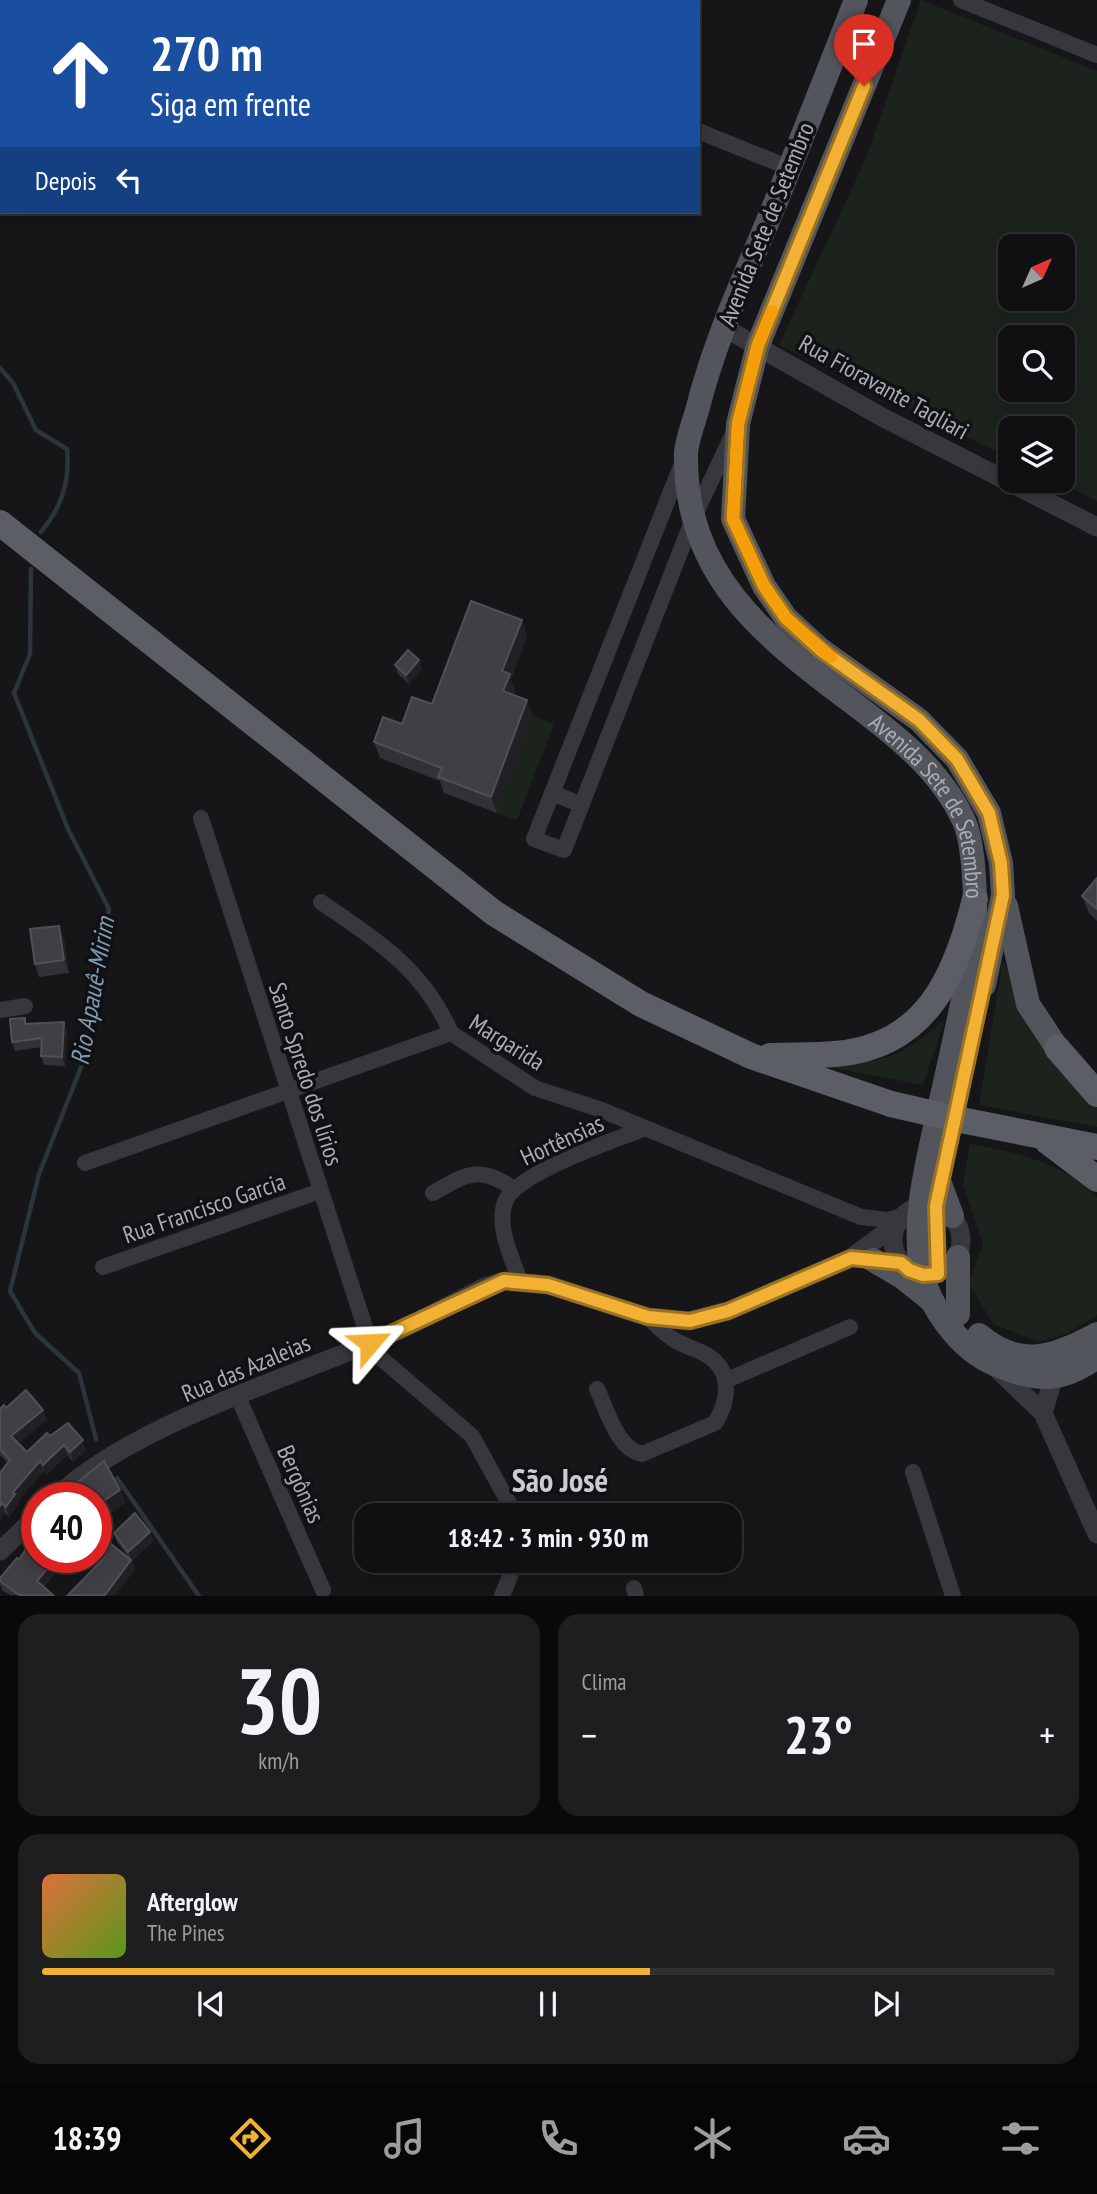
<!DOCTYPE html>
<html lang="pt">
<meta charset="utf-8">
<style>
body{margin:0;font-family:"PT Sans Narrow",sans-serif;background:#1e1e20;color:#f1f3f6;height:100vh;display:flex;flex-direction:column;font-size:26px;white-space:nowrap}
*{box-sizing:border-box;margin:0}
p{font-size:23px;color:#9c9d9f}
.icon{flex:none;width:38px;height:38px;fill:none;stroke:currentColor;stroke-width:2;stroke-linecap:round;stroke-linejoin:round}
.map{position:relative;height:1596px;overflow:hidden}
.details{display:flex;flex-direction:column;gap:18px;padding:18px;background:#09090a;flex:1}
.details>*{flex:none}
.hud{position:absolute;left:0px;top:0px;width:700px;height:214px;box-shadow:0 4px 18px #0003,0 0 0 2px #303032;background:#1a4fa0;color:#fff;overflow:hidden}
.needle{width:46px;rotate:45deg}
.tools{position:absolute;left:998px;top:234px;display:grid;gap:14px}
.tools a{display:grid;place-items:center;width:77px;height:77px;border-radius:14px;background:#101012;box-shadow:0 4px 18px #0003,0 0 0 2px #303032;font-size:35px}
.speed{position:absolute;left:21px;top:1482px;display:flex;gap:14px;font-size:35px;font-weight:700;text-align:center}
.speed>*{display:grid;place-content:center;width:91px;height:91px;border-radius:50%;background:#101012;box-shadow:0 4px 18px #0003,0 0 0 2px #303032;line-height:1}
.speed .limit{border:10px solid #d22;background:#fff;color:#111}
.pin{position:absolute;display:grid;place-items:center;width:60px;height:60px;color:#fff;margin:-72px -30px;border-radius:50% 50% 50% 0;rotate:-45deg;box-shadow:0 0 7px #0007}
.pin .icon{rotate:45deg}
.me{position:absolute;width:77px;margin:-38px;rotate:64deg;stroke-linejoin:round;filter:drop-shadow(0 0 5px #0008)}
.turn{display:flex;align-items:center;gap:24px;height:147px;padding:0 35px;font-size:32px}
.turn .icon{width:91px;height:91px;stroke-width:2.5}
.turn b{display:block;font-size:49px;line-height:60px}
.then{display:flex;align-items:center;height:66px;padding:0 35px;background:#0003;gap:14px;font-size:26px}
.big{font-size:52px;font-weight:600;line-height:1.1}
.details .widget{flex:1;display:flex;flex-direction:column;justify-content:center;gap:10px;min-width:0;padding:0 24px;border-radius:21px;background:#1e1e20}
.details .dial{align-items:center;gap:0}
.dial b{font-size:91px;line-height:1}
.song{display:flex;align-items:center;gap:21px}
.cover{width:84px;height:84px;border-radius:10px;background:linear-gradient(135deg,hsl(20 70% 55%),hsl(90 70% 35%))}
.played{height:7px;border-radius:4px;background:linear-gradient(90deg,#f2b134 60%,#303032 60%)}
.keys{display:flex;justify-content:space-around;direction:ltr}
.heat{display:flex;justify-content:space-between;align-items:center;font-size:38px;direction:ltr}
.details .tiles{flex:1;display:grid;gap:18px;grid-template-columns:1fr 1fr}
.widget:last-child{grid-column:span 2}
.trip{position:absolute;left:354px;top:1503px;width:388px;height:70px;border-radius:21px;background:#101012;box-shadow:0 4px 18px #0003,0 0 0 2px #303032;font-weight:600;line-height:70px;text-align:center}
.tabs{display:flex;height:112px;justify-content:space-around;align-items:center;background:#060607;color:#9c9d9f}
.tabs .icon{width:49px;height:49px}
.tabs .selected{color:#f2b134}
.tabs b{font-size:32px;color:#f1f3f6}
.map>svg:first-child{display:block}
.green{fill:#1c231d;fill-rule:evenodd}
.lines{fill:none;stroke-linecap:round;stroke-linejoin:round}
.stream{stroke:#2c353c;stroke-width:4.5}
.minor{stroke:#37383d;stroke-width:16}
.tertiary{stroke:#37383d;stroke-width:19}
.primary{stroke:#53555c;stroke-width:24}
.trunk{stroke:#5b5e65;stroke-width:26}
.trunk-bridge{stroke:#5b5e65;stroke-width:26}
.wall{fill:#323236}
.shaded-wall{fill:#212124}
.building{fill:#3f3f44;stroke:#4f5156;stroke-width:2}
.route-casing{stroke:#9d7322;stroke-width:18}
.route{stroke:#f2b134;stroke-width:12}
.slow{stroke:#f59e0b;stroke-width:12}
.labels{text-anchor:middle;dominant-baseline:central;stroke-width:7;stroke-linejoin:round;paint-order:stroke}
.street-label{font-size:24px;fill:#a8adb8;stroke:#111113}
.water-label{font-size:26px;font-style:italic;fill:#7f9bb3;stroke:#111113}
.district-label{font-size:32px;font-weight:bold;fill:#c9ccd4;stroke:#111113}
</style>
<div class="map">
<svg width="1097" height="1596" viewBox="0 0 1097 1596">
<rect width="100%" height="100%" fill="#161618"/>
<g class="green">
<path d="M921 0 1097 71V501L1057 481H1062V429H1010V458L779 345 866 158ZM1010 247H1062V299H1010ZM1010 338H1062V390H1010Z"/>
<path d="M533 716 554 724 517 820 497 813Z"/>
<path d="M1003 960 1036 1038 1097 1105V1127L979 1105Z"/>
<path d="M945 1020 923 1085 823 1066C887 1060 895 1061 945 1020Z"/>
<path d="M970 1144C1017 1152 1063 1163 1097 1197V1315L1068 1333 1040 1342 993 1324 969 1283 983 1244 963 1184Z"/>
</g>
<g class="lines">
<g class="stream">
<path d="M59 2V0"/>
<path d="M0 153 2 148"/>
<path d="M0 368 13 383 36 430 67 449C70 481 62 507 41 532"/>
<path d="M31 569 30 654 14 693 68 829 109 909 96 975 87 1052 39 1174 10 1291 35 1333 79 1373 96 1439"/>
<path d="M117 1478 199 1596"/>
</g>
<g class="minor">
<path d="M961 0 1097 55"/>
<path d="M420 2 421 0"/>
<path d="M698 131 790 168"/>
<path d="M683 461 534 839 564 850 693 519 733 434"/>
<path d="M552 793 582 805"/>
<path d="M201 818 370 1343 382 1359 472 1436 516 1516"/>
<path d="M321 902C377 941 423 968 451 1033"/>
<path d="M0 1010 25 1006"/>
<path d="M85 1163 451 1033 535 1088 599 1109 861 1217 888 1220 902 1216"/>
<path d="M433 1193C467 1174 478 1165 513 1188"/>
<path d="M103 1267 320 1191"/>
<path d="M520 1281C512 1258 496 1227 505 1202 516 1173 613 1141 643 1129"/>
<path d="M727 1380 850 1327"/>
<path d="M597 1389C607 1410 617 1449 642 1454L715 1423C730 1399 733 1368 703 1353 693 1348 682 1345 673 1339 663 1333 656 1325 648 1317"/>
<path d="M238 1397 323 1590"/>
<path d="M913 1472 953 1596"/>
<path d="M634 1588 636 1596"/>
<path d="M502 1596 516 1561"/>
</g>
<g class="tertiary">
<path d="M723 327 882 417 1097 527"/>
<circle cx="927" cy="1240" r="34"/>
<path d="M995 1367 1043 1413 1097 1534"/>
<path d="M1043 1413 1054 1376"/>
<path d="M55 1498C128 1428 271 1384 365 1345 406 1329 446 1307 485 1287L504 1281 548 1285 648 1317 689 1321 728 1311 851 1258 898 1223"/>
<path d="M0 1551 37 1516"/>
</g>
<g class="primary">
<path id="s1" d="M856 0C825 79 795 157 762 235 737 293 712 350 697 411 693 424 687 440 686 453 684 583 774 643 866 713 905 743 943 775 964 821 976 848 977 923 973 952 962 1005 951 1057 939 1109 928 1160 914 1210 920 1262 925 1303 959 1350 997 1365 1037 1382 1060 1383 1097 1357"/>
<path d="M899 0 758 345 738 424 733 519 764 586 786 618 821 650 919 720 957 759 989 813 1001 863 1003 895 984 985"/>
<path d="M1006 906 1028 1004 1057 1048"/>
<path d="M940 1184 952 1216"/>
<path d="M958 1257V1314"/>
<path d="M873 1260 902 1277 932 1301"/>
<path d="M979 1335C1020 1370 1055 1357 1097 1334"/>
</g>
<g class="trunk">
<path d="M0 523 494 913 641 1004 751 1056 891 1104"/>
<path d="M1057 1048 1097 1094"/>
<path d="M770 1056C791 1055 813 1056 835 1054 926 1047 956 976 975 899"/>
<path d="M956 1119 1097 1147"/>
<path d="M1048 1142 1097 1179"/>
</g>
<path class="trunk-bridge" d="M891 1104 956 1119"/>
</g>
<g class="wall">
<path d="M527 636 511 679 515 690 514 695 533 716 497 813 444 793 440 781 380 758 374 742 432 704Z"/>
<path d="M395 665 422 669 409 684 398 674Z"/>
<path d="M1097 878V921L1089 913 1082 896Z"/>
<path d="M59 926 64 939 69 973 39 977 35 964Z"/>
<path d="M25 1018 27 1024 67 1031 65 1066 44 1065 41 1056 42 1047 15 1051 12 1042Z"/>
<path d="M6 1408 47 1420 18 1443 27 1452 50 1436 86 1450 73 1462 67 1455 46 1475 44 1471 18 1501 19 1504 9 1517 5 1513 0 1520 8 1463 0 1455V1409Z"/>
<path d="M78 1482 120 1490 125 1503 101 1519 96 1514V1498H85Z"/>
<path d="M96 1532 130 1559 117 1542 114 1533 150 1532 153 1541 132 1561 135 1570 101 1561 96 1556Z"/>
<path d="M37 1558H67L44 1587 53 1595H10L2 1590 0 1584V1578L19 1559Z"/>
</g>
<g class="shaded-wall">
<path d="M522 620 527 636 511 679 515 690 509 707 503 691 502 671Z"/>
<path d="M419 660 422 669 409 684 406 675Z"/>
<path d="M527 700 533 716 497 813 491 797Z"/>
<path d="M59 926 64 939 69 973 64 960Z"/>
<path d="M64 1022 67 1031 65 1066 62 1057Z"/>
<path d="M43 1410 47 1420 15 1446 11 1436Z"/>
<path d="M83 1440 86 1450 73 1462 70 1452Z"/>
<path d="M64 1445 67 1455 46 1475 43 1465Z"/>
<path d="M40 1461 44 1471 18 1501 19 1504 9 1517 6 1507 13 1492Z"/>
<path d="M120 1490 125 1503 101 1519 96 1506Z"/>
<path d="M2 1503 5 1513 0 1520V1506Z"/>
<path d="M150 1532 153 1541 132 1561 135 1570 115 1595H105L131 1560 128 1552Z"/>
<path d="M56 1558H67L41 1590 37 1581Z"/>
</g>
<g class="building">
<path d="M471 601 522 620 502 671 510 674 503 691 527 700 491 797 438 777 442 768 374 742 383 717 402 724 412 697 432 704Z"/>
<path d="M408 650 419 660 406 675 395 665Z"/>
<path d="M1097 878V909L1082 896Z"/>
<path d="M59 926 64 960 35 964 30 929Z"/>
<path d="M25 1018V1024L64 1022 62 1057 41 1056 42 1038 12 1042 10 1019Z"/>
<path d="M26 1390 43 1410 11 1436 27 1452 47 1433 50 1436 68 1423 83 1440 70 1452 64 1445 43 1465 40 1461 13 1492 15 1494 6 1507 2 1503 0 1506V1473L10 1460 0 1449V1409L4 1405 6 1408Z"/>
<path d="M104 1461 120 1490 96 1506V1498H90L78 1482Z"/>
<path d="M135 1513 150 1532 128 1552 114 1533Z"/>
<path d="M96 1532 131 1560 105 1595H68L104 1558 96 1550Z"/>
<path d="M37 1534V1558H56L37 1581 53 1595H19L0 1581V1578L17 1558 19 1559Z"/>
</g>
<g class="lines">
<g class="route-casing">
<path id="route" d="M370 1343 504 1281 548 1285 648 1317 690 1321 728 1311 851 1258 901 1263 909 1270 923 1275 938 1274 936 1206 1003 895 1001 863 989 813 957 759 919 720 821 650 786 618 764 586 733 519 738 424 758 345 864 86"/>
</g>
<use href="#route" class="route"/>
<path class="slow" d="M772 311 758 345 738 424 733 519 764 586 786 618 831 657"/>
</g>
<g class="labels">
<g class="street-label">
<text transform="translate(766 224) rotate(-68)">Avenida Sete de Setembro</text>
<text transform="translate(884 387) rotate(29)">Rua Fioravante Tagliari</text>
<text stroke="none"><textPath href="#s1" startOffset="933">Avenida Sete de Setembro</textPath></text>
<text transform="translate(507 1042) rotate(32)">Margarida</text>
<text transform="translate(306 1074) rotate(72)">Santo Spredo dos lírios</text>
<text transform="translate(562 1140) rotate(-25)">Hortênsias</text>
<text transform="translate(204 1208) rotate(-19)">Rua Francisco Garcia</text>
<text transform="translate(246 1368) rotate(-23)">Rua das Azaleias</text>
<text transform="translate(301 1484) rotate(66)">Bergônias</text>
</g>
<g class="water-label">
<text transform="translate(92 991) rotate(-80)">Rio Apauê-Mirim</text>
</g>
<g class="district-label">
<text x="560" y="1480">São José</text>
</g>
</g>
</svg>
<div class="tools">
<a><svg class="needle" viewBox="-14 -14 28 28"><path d="M0-13l5 13h-10z" fill="#e53935"/><path d="M0 13l5-13h-10z" fill="#9c9d9f"/></svg></a>
<a><svg class="icon" aria-label="search" viewBox="0 0 24 24"><circle cx="10" cy="10" r="6"/><path d="M15 15l6 6"/></svg></a>
<a><svg class="icon" aria-label="layers" viewBox="0 0 24 24"><path d="M12 4l9 5-9 5-9-5zM3 14l9 5 9-5"/></svg></a>
</div>
<div class="speed"><div class="limit">40</div></div>
<div class="pin" style="left:864px;top:86px;background:#d93025"><svg class="icon" aria-label="arrive" viewBox="0 0 24 24"><path d="M6 21V4h12l-3 4 3 4H6"/></svg></div>
<svg class="me" style="left:370px;top:1343px" viewBox="-20 -20 40 40"><path d="M0-17L14 15 0 8-14 15z" fill="#f2b134" stroke="#fff" stroke-width="4"/></svg>
<div class="trip">18:42 · 3 min · 930 m</div>
<div class="hud">
<div class="turn"><svg class="icon" aria-label="ahead" viewBox="0 0 24 24"><path d="M12 20V5M6 11l6-6 6 6"/></svg><div><b>270 m</b>Siga em frente</div></div>
<div class="then">Depois<svg class="icon" aria-label="left" viewBox="0 0 24 24"><path d="M17 20v-9H6M10 6l-5 5 5 5"/></svg></div>
</div>
</div>
<section class="details">
<div class="tiles">
<div class="widget dial"><b>30</b><p>km/h</p></div>
<div class="widget"><p>Clima</p>
<div class="heat"><a>−</a><b class="big">23°</b><a>+</a></div>
</div>
<div class="widget">
<div class="song"><i class="cover"></i><div><b>Afterglow</b><p>The Pines</p></div></div>
<div class="played"></div>
<div class="keys"><svg class="icon" aria-label="previous" viewBox="0 0 24 24"><path d="M18 5L8 12l10 7zM5 5v14"/></svg><svg class="icon" aria-label="pause" viewBox="0 0 24 24"><path d="M8 5v14M16 5v14"/></svg><svg class="icon" aria-label="next" viewBox="0 0 24 24"><path d="M6 5l10 7-10 7zM19 5v14"/></svg></div>
</div>
</div>
</section>
<nav class="tabs">
<b>18:39</b>
<svg class="icon selected" aria-label="directions" viewBox="0 0 24 24"><path d="M12 3l9 9-9 9-9-9zM9 14v-3h6M13 9l2 2-2 2"/></svg>
<svg class="icon" aria-label="music" viewBox="0 0 24 24"><path d="M9 18V5l10-2v13"/><circle cx="6" cy="18" r="3"/><circle cx="16" cy="16" r="3"/></svg>
<svg class="icon" aria-label="phone" viewBox="0 0 24 24"><path d="M5 4h4l2 5-3 2q2 4 5 5l2-3 5 2v4C11 20 4 13 5 4z"/></svg>
<svg class="icon" aria-label="climate" viewBox="0 0 24 24"><path d="M12 3v18M4 7l16 10M4 17L20 7"/></svg>
<svg class="icon" aria-label="car" viewBox="0 0 24 24"><path d="M5 17H2v-5l4-1 3-4h7l3 4 3 1v5h-3M9 17h6M6 11h13"/><circle cx="7" cy="17" r="2"/><circle cx="17" cy="17" r="2"/></svg>
<svg class="icon" aria-label="filters" viewBox="0 0 24 24"><path d="M4 7h16M4 17h16"/><circle cx="9" cy="7" r="2"/><circle cx="15" cy="17" r="2"/></svg>
</nav>
